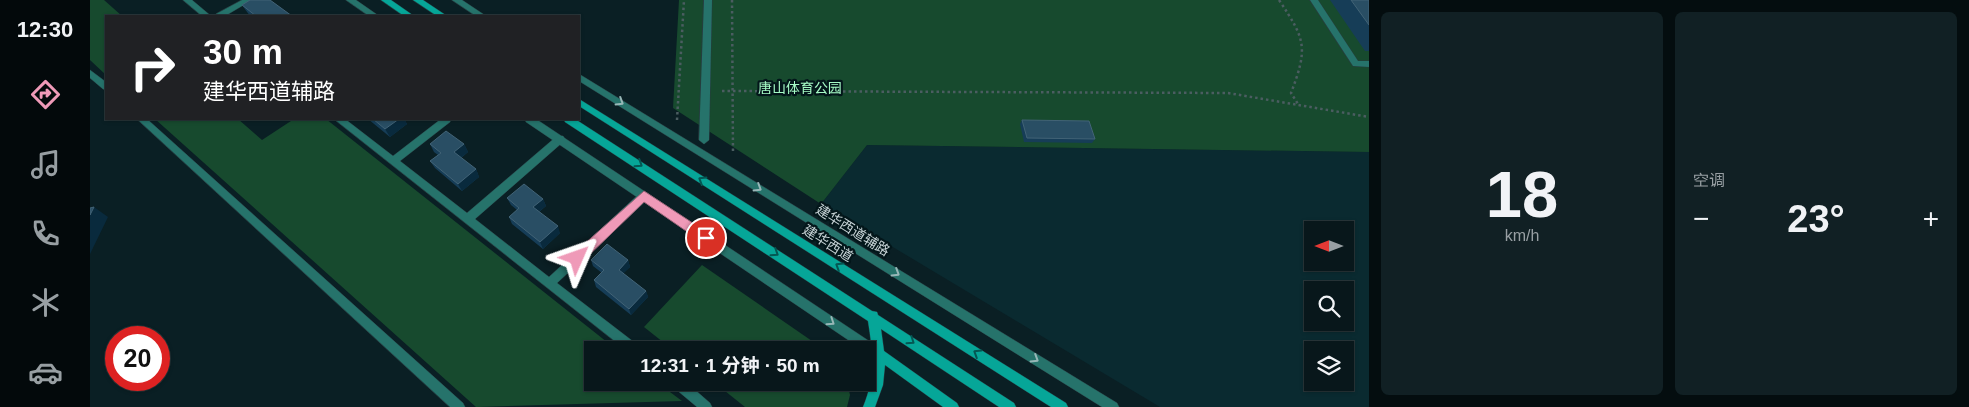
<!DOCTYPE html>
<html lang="zh">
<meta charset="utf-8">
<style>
body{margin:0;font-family:Helvetica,"Noto Sans SC",sans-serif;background:#112024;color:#f1f3f6;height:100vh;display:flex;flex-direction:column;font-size:19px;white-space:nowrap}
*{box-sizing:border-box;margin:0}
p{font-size:16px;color:#989fa3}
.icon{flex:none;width:28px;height:28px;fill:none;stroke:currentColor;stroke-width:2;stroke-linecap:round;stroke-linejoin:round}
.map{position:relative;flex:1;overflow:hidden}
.side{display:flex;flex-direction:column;gap:12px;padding:12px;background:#040d0f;width:600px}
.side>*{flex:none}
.hud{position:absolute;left:15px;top:15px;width:475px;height:105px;border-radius:0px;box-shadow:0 1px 4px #0004,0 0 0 1px #29363a;background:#202124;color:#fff;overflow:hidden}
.needle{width:32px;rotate:270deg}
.buttons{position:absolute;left:1214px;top:221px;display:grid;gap:10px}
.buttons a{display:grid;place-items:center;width:50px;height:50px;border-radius:0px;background:#08171b;box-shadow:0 1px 4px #0004,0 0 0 1px #29363a;font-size:25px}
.speed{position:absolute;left:15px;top:326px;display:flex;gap:10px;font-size:25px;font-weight:700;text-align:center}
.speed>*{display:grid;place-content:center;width:65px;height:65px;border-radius:50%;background:#08171b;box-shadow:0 1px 4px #0004,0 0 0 1px #29363a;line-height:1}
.speed .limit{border:8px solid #d22;background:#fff;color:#111}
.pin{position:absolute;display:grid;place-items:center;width:42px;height:42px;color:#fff;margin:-21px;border:2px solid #fff;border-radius:50%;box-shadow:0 1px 5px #0007}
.me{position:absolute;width:55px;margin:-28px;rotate:47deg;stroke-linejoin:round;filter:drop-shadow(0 0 4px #0008)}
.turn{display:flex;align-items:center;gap:18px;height:105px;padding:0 15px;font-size:22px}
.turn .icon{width:65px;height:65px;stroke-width:2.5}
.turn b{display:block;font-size:35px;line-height:42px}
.big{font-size:38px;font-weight:700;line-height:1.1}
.side .widget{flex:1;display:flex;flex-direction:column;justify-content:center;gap:8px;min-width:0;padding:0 18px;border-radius:8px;background:#112024}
.side .dial{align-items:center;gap:0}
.dial b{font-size:65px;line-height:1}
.heat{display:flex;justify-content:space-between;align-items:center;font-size:28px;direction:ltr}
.side .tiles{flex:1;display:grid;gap:12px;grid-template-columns:repeat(2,1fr)}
.trip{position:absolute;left:494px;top:341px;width:292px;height:50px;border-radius:0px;background:#08171b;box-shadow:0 1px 4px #0004,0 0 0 1px #29363a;font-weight:700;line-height:50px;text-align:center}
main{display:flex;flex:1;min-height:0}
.dock{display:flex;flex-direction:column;width:90px;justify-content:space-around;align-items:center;background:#03090b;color:#989fa3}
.dock .icon{width:35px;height:35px}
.dock .current{color:#ef9ab8}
.dock b{font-size:22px;color:#f1f3f6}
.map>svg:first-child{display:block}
.built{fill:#0a2a30;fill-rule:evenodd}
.green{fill:#174a2e}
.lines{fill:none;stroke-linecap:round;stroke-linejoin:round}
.lane-casing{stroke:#283c41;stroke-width:1}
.street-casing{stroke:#283c41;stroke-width:1}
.secondary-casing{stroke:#283c41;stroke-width:1}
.path{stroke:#4b5d61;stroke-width:2.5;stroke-dasharray:2.5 3;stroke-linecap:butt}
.lane{fill:#26736b;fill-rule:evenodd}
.street{fill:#26736b;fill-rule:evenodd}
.secondary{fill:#06a698;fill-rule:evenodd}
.wall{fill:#163d57}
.shaded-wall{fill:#092a3d}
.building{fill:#294e64;stroke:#426376}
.oneway{stroke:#97b7b7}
.oneway2{stroke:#045753}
.route{fill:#ef9ab8;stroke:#9b6478}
.labels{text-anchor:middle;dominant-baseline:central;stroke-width:4.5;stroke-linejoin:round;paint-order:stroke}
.park-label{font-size:14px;fill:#a5fac5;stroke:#03161a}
.street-label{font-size:14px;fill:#c8d4d7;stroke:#03161a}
</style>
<main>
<nav class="dock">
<b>12:30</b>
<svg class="icon current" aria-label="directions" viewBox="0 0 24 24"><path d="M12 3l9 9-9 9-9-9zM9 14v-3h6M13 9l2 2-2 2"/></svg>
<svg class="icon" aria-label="music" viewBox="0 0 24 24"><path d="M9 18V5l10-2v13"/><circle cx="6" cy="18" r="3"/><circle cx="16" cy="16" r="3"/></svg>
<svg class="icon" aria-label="phone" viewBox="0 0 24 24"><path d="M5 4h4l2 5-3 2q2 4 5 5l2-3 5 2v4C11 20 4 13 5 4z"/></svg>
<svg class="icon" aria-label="climate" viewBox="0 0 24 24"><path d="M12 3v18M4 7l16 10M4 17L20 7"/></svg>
<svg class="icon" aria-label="car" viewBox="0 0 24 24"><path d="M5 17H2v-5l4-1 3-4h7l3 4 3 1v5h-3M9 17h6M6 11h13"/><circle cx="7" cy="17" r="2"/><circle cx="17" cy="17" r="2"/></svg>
</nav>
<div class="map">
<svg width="1279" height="407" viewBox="0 0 1279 407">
<rect width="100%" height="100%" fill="#0a1f24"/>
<path class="built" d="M777 145 1279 152V407H1070L731 204ZM1222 230H1255V262H1222ZM1222 290H1255V322H1222ZM1222 350H1255V382H1222Z"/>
<g class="green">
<path d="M0 0H14L32 16H16V75L0 60Z"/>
<path d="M589 0H1279V152L777 145 731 204 583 108Z"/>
<path d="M65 119H148L172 140 204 119H236L527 350H502V382L568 383 592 401 386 407Z"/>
<path d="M612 265 735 350H583L554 327Z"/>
<path d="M625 383H757L760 395 757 407H655Z"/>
</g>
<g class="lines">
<g class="lane-casing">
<g id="lane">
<path d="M93 0H102L121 16H112Z"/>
<path d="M152 0H162L135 16H125L126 14Z"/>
<path d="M1220 0H1228L1268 61H1279V67L1263 66Z"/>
<path d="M0 70 16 82V90L13 89 0 78Z"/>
<path d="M47 119H57L373 403 375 407H360Z"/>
<path d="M244 119H255L303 156 351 119H361L360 122 310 161 377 213 467 136H473L475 139 473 142 385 219 459 277 550 193H558L559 196 558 199 467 283 549 346 551 350H536Z"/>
<path d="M580 382H596L620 403 622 407H607L582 386Z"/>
</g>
</g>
<g class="street-casing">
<g id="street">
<path d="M256 0H266L289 16H279Z"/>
<path d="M362 0H372L396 16H386Z"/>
<path d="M614 0H622L619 140 614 144 609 140Z"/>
<path d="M489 74 1027 403 1029 407H1012L489 81Z"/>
<path d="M435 119H446L794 351 796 355 794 359 790 360 778 353V350H773L436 122Z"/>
</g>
</g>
<g class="secondary-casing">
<g id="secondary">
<path d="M291 0H301L324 16H314Z"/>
<path d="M323 0H333L357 16H347Z"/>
<path d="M489 99 976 403 978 407H961L489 106Z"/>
<path d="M474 119H485L782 311 787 312 788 315 924 403 926 407H909L791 329 794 351 867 403 869 407H853L795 365 793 385 785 407H773C786 376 783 353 778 321L475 122Z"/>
</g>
</g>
<g class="path">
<path d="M642 0 643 154"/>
<path d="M1189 0C1216 40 1218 48 1201 93L1208 104"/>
<path d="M632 91 1138 93 1279 117"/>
<path d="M587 120 594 0"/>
</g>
<use href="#lane" class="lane"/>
<use href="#street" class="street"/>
<use href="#secondary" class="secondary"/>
</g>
<g class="wall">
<path d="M1240 0H1279V51H1275Z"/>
<path d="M152 5 202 16H160Z"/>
<path d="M278 119H314L317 124 300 137Z"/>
<path d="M932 120 1005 139 1002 143 934 142 930 124Z"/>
<path d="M340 144H374L378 152 371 158 386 169 389 177 372 191 345 168 340 161 348 155 344 152Z"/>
<path d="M417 198 453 199 456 206 449 212 470 233 453 249 422 224 419 217 427 210 421 205Z"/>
<path d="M501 260H538L540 267 533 273 556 291 558 297 541 315 506 287 504 280 512 273 503 266Z"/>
</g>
<g class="shaded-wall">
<path d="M309 119H314L317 124 300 137 295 129Z"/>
<path d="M374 144 378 152 368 160 364 152Z"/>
<path d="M386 169 389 177 372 191 368 184Z"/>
<path d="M453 199 456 206 446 214 443 207Z"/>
<path d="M4 207 18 217 0 254V215Z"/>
<path d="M468 226 470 233 453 249 450 242Z"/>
<path d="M538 260 540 267 531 276 529 270Z"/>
<path d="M556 291 558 297 541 315 539 309Z"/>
</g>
<g class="building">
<path d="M160 0H180L202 16H166L152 5Z"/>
<path d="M1261 0H1279V25Z"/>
<path d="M283 119H309L295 129Z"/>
<path d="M932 120 999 121 1005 139 937 138Z"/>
<path d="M356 131 374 144 364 152 386 169 368 184 340 161 351 153 340 144Z"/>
<path d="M434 184 453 199 443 207 468 226 450 242 419 217 429 208 417 198Z"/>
<path d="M4 207 0 215V208Z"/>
<path d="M517 244 538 260 529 270 556 291 539 309 504 280 514 270 501 260Z"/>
</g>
<defs><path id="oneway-chevron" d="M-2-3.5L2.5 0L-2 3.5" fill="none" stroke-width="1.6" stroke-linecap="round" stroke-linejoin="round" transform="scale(1.25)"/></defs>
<g class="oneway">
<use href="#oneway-chevron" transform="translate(530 102) rotate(32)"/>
<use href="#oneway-chevron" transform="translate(668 188) rotate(32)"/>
<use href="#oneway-chevron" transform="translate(806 273) rotate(32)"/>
<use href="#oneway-chevron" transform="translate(741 322) rotate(34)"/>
<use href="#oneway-chevron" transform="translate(945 359) rotate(32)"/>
</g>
<g class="oneway2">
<use href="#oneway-chevron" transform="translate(549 164) rotate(33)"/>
<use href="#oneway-chevron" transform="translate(612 180) rotate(-148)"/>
<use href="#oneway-chevron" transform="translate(685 253) rotate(33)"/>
<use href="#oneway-chevron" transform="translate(749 266) rotate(-148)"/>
<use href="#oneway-chevron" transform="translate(821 341) rotate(34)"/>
<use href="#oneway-chevron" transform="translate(887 353) rotate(-148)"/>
</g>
<path class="route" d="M554 191 621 235V242H612L554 202 492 262H483V254Z"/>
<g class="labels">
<g class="park-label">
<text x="710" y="88">唐山体育公园</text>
</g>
<g class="street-label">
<text transform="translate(763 230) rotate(32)">建华西道辅路</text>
<text transform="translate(738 243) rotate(32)">建华西道</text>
</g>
</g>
</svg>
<div class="buttons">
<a><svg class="needle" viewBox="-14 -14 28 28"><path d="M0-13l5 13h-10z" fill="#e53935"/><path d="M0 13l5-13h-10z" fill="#989fa3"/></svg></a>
<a><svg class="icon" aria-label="search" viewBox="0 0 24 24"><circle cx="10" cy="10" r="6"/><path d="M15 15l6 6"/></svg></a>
<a><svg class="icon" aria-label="layers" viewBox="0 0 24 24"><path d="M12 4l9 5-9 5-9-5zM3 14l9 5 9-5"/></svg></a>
</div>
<div class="speed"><div class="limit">20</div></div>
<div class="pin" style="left:616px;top:238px;background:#d93025"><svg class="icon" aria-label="arrive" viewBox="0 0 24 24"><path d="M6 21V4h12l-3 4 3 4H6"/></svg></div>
<svg class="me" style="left:487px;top:258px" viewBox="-20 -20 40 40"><path d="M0-17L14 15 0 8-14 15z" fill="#ef9ab8" stroke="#fff" stroke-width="4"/></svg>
<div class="trip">12:31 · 1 分钟 · 50 m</div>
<div class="hud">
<div class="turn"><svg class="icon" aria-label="right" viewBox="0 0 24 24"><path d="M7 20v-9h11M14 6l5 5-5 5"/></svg><div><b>30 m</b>建华西道辅路</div></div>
</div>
</div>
<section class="side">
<div class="tiles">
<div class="widget dial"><b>18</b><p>km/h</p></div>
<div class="widget"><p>空调</p>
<div class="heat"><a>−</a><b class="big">23°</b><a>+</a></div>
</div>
</div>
</section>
</main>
